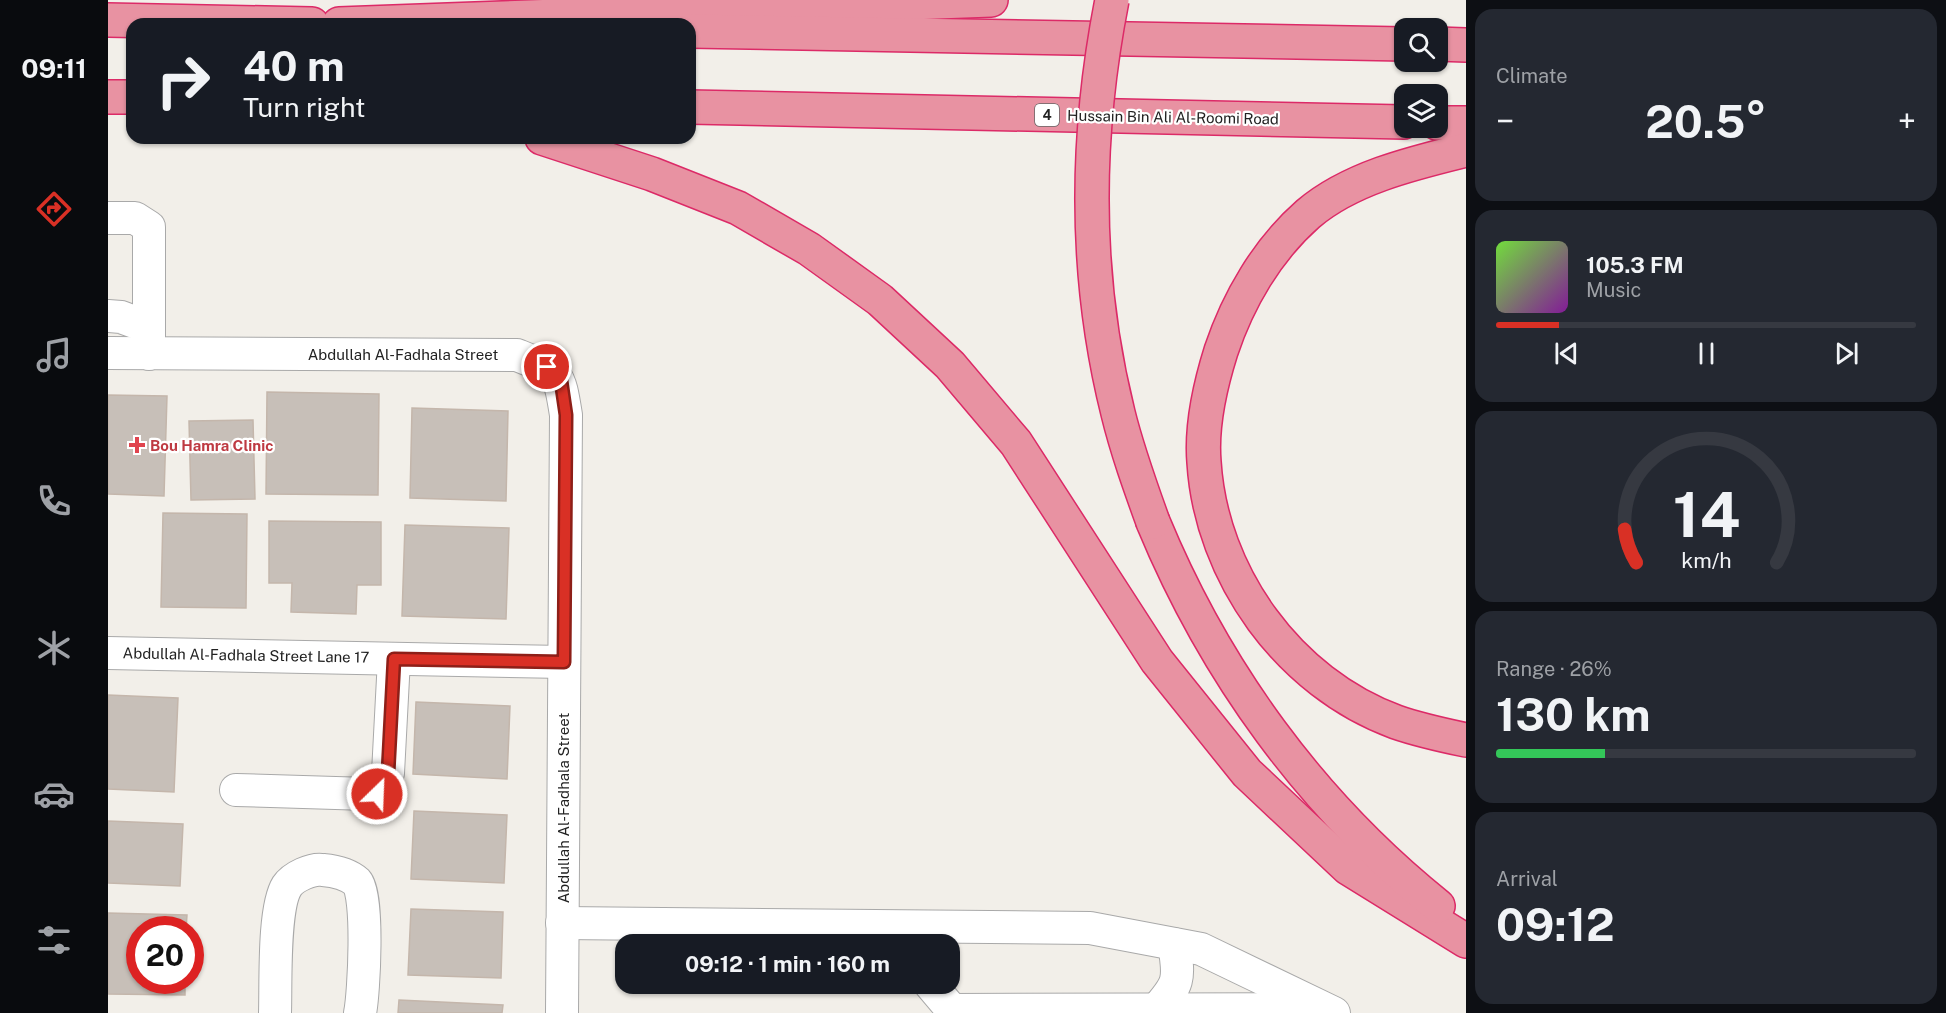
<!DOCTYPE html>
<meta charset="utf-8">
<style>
body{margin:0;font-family:"Public Sans",sans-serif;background:#242831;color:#f1f3f6;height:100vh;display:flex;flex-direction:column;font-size:22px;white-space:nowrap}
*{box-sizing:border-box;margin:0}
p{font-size:20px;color:#9ea1a6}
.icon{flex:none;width:33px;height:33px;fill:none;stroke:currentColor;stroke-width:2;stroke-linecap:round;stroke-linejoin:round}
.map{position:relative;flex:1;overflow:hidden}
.sheet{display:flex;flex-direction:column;gap:9px;padding:9px;background:#0d0f14;width:480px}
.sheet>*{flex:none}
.guide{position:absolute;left:18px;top:18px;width:570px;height:126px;border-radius:18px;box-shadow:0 2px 4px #0004;background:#171b24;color:#f1f3f6;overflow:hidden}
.buttons{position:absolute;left:1286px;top:18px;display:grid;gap:12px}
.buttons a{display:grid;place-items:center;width:54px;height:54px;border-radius:12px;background:#171b24;box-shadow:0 2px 4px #0004;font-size:30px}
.speed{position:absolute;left:18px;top:916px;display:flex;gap:12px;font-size:30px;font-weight:700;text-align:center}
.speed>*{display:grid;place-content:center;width:78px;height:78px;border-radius:50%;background:#171b24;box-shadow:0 2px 4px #0004;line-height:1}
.speed .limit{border:9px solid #d22;background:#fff;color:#111}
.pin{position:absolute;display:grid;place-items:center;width:51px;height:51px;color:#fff;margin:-26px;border:3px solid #fff;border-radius:50%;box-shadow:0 2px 6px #0007}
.me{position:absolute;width:66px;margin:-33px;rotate:24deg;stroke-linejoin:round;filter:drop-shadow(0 0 4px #0008)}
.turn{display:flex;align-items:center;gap:21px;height:126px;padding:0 18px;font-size:27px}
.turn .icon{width:78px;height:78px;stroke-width:2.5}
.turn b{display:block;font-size:42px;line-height:51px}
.big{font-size:45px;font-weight:700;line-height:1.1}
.sheet .tile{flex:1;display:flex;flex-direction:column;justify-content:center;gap:9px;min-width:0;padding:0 21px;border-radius:18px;background:#242831}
.sheet .dial{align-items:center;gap:0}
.dial svg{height:156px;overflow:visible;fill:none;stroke:#363941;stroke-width:7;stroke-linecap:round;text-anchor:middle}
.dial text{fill:#f1f3f6;stroke:none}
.song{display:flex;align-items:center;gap:18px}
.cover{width:72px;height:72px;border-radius:9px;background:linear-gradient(135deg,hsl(100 70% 55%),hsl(290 70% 35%))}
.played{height:6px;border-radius:3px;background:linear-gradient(90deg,#d93025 15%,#363941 15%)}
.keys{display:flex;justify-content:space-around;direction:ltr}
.heat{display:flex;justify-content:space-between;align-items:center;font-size:33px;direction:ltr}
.charge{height:9px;border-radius:4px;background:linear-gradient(90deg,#34c759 26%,#363941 0)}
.trip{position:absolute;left:507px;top:934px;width:345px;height:60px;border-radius:18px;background:#171b24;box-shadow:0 2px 4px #0004;font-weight:700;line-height:60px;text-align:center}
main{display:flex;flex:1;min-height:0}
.menu{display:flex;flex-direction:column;width:108px;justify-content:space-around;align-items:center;background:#090b0e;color:#9ea1a6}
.menu .icon{width:42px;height:42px}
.menu .selected{color:#d93025}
.menu b{font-size:27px;color:#f1f3f6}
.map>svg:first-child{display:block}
.building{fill:#c7bfb8;stroke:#c4b6ab;stroke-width:1.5}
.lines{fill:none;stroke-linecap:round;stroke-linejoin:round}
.minor-casing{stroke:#a9a9a9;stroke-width:34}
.highway-casing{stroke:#dc2a67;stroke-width:36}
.minor{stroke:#fff;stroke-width:32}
.highway{stroke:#e892a2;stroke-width:33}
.highway-bridge-casing{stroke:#dc2a67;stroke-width:36;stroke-linecap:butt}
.highway-bridge{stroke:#e892a2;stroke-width:33}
.route-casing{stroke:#8d1f18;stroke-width:15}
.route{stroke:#d93025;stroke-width:10}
.health-dot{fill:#e0444e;stroke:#fff;stroke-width:2}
.labels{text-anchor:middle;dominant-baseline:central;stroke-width:4.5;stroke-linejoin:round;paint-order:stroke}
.shield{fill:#fff;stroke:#646464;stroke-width:1.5}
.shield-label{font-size:14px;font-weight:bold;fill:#222}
.street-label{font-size:15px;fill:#222;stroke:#fff}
.health-label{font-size:15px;font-weight:bold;fill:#be3a42;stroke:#fff;text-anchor:start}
</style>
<main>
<nav class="menu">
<b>09:11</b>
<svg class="icon selected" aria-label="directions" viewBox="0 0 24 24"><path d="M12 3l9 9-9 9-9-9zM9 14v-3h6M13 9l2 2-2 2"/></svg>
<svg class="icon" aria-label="music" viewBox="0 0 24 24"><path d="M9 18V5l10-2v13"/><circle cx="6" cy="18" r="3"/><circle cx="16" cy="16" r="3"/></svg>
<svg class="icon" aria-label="phone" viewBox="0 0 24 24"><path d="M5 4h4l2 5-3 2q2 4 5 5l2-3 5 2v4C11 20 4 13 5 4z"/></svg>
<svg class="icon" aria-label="climate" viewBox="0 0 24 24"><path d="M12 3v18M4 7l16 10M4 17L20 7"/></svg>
<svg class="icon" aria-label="car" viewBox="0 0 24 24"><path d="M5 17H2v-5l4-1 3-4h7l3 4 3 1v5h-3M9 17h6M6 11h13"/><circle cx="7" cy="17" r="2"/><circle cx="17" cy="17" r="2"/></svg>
<svg class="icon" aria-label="filters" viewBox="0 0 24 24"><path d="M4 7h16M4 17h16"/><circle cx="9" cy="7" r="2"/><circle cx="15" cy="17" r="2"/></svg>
</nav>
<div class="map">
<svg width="1358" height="1013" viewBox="0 0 1358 1013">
<rect width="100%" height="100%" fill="#f2efe9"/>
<g class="building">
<path d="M159 392 271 394 270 495 158 494Z"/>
<path d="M0 395 59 396 56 496 0 494Z"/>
<path d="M304 408 400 411 398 501 302 498Z"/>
<path d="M145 420 147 499 83 500 81 421Z"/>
<path d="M55 513 139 514 138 608 53 607Z"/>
<path d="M161 521 273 522V585H249L248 614 183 612 184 583H161Z"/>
<path d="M297 525 401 528 398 619 294 616Z"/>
<path d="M0 695 70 698 66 792 0 789Z"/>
<path d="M308 702 402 706 399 779 305 774Z"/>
<path d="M306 811 399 815 396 883 303 879Z"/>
<path d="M0 821 75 824 72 886 0 883Z"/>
<path d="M303 909 395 912 393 978 300 975Z"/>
<path d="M0 913 79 915 78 930H32V981H77V995L0 994Z"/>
<path d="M291 1000 395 1005 394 1013H290Z"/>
</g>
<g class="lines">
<g class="minor-casing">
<g id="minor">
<path d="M0 218H27L41 227V354"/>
<path d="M0 316 13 317 40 327"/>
<path d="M0 353 409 355C451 372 451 371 458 415L454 1013"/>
<path d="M0 653 456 662"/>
<path d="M128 790 260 794 275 790 280 773 286 659"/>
<path d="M454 923 982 928 1093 949 1226 1013"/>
<path d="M822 984 844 1010 1210 1009"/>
<path d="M1048 1010C1071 984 1072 980 1066 944"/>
<path d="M167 1013C168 984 165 908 179 886 185 877 204 868 215 870 226 871 240 874 249 882 261 895 256 994 252 1013"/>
</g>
</g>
<g class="highway-casing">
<g id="highway">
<path d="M0 20 204 24"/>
<path d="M231 24 883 0"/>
<path d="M582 31 1296 44"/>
<path d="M1329 44 1358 45"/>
<path d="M0 97H24"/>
<path d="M582 107 1296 122"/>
<path d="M1329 123H1358"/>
<path d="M434 138 544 174 630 208 701 249 772 300 842 365 908 443 1049 661 1139 773 1240 868 1358 941"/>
<path d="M1358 150C1305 163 1242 178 1200 214 1159 250 1130 300 1113 351 1102 386 1093 426 1096 462 1103 575 1181 683 1288 722 1311 730 1334 735 1358 740"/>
<path d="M1045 522C1107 672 1203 804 1330 906"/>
</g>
</g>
<use href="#minor" class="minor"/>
<use href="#highway" class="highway"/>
<g class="highway-bridge-casing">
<path id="highway-bridge" d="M1004 0C977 137 976 277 1010 413 1019 450 1032 486 1045 522"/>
</g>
<use href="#highway-bridge" class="highway-bridge"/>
</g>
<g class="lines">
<g class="route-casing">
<path id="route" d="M269 794 275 790 280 773 286 659 456 662 458 415 453 381 439 367"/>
</g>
<use href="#route" class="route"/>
</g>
<path class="health-dot" d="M26 436h6v6h6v6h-6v6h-6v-6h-6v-6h6z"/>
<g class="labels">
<rect class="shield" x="927" y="104" width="24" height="22" rx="4.5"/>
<g class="shield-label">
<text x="939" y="115">4</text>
</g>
<g class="street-label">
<text transform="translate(1065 117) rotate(1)">Hussain Bin Ali Al-Roomi Road</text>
<text x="295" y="354">Abdullah Al-Fadhala Street</text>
<text transform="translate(138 655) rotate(1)">Abdullah Al-Fadhala Street Lane 17</text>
<text transform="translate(455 808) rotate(-90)">Abdullah Al-Fadhala Street</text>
</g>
<g class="health-label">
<text x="42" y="445">Bou Hamra Clinic</text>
</g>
</g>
</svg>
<div class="buttons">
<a><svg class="icon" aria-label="search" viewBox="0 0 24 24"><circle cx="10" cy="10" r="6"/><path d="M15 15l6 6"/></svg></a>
<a><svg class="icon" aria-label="layers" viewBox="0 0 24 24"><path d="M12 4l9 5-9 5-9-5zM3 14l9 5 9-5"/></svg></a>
</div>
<div class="speed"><div class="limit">20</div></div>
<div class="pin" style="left:439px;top:367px;background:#d93025"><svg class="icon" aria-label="arrive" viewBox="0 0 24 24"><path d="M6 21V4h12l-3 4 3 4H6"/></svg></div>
<svg class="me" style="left:269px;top:794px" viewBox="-20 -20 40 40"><circle r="17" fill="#d93025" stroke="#fff" stroke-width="3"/><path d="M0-11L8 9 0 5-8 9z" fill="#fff"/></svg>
<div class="trip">09:12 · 1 min · 160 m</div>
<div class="guide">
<div class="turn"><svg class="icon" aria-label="right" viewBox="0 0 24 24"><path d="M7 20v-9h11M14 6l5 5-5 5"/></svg><div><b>40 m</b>Turn right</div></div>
</div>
</div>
<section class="sheet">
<div class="tile"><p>Climate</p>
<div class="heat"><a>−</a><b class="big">20.5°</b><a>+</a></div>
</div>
<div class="tile">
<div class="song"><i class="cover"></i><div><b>105.3 FM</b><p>Music</p></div></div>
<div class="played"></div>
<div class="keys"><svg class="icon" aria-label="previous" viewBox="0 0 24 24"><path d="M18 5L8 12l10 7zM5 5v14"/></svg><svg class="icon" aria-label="pause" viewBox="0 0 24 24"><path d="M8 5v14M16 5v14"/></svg><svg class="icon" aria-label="next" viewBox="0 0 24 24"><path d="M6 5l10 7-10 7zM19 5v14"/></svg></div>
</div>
<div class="tile dial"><svg viewBox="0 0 100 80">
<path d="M14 69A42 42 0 1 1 86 69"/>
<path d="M14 69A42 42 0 0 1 8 52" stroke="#d93025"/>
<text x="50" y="56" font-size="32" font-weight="700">14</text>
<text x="50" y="72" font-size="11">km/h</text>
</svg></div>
<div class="tile"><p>Range · 26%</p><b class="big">130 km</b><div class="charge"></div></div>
<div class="tile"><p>Arrival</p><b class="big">09:12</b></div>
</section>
</main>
